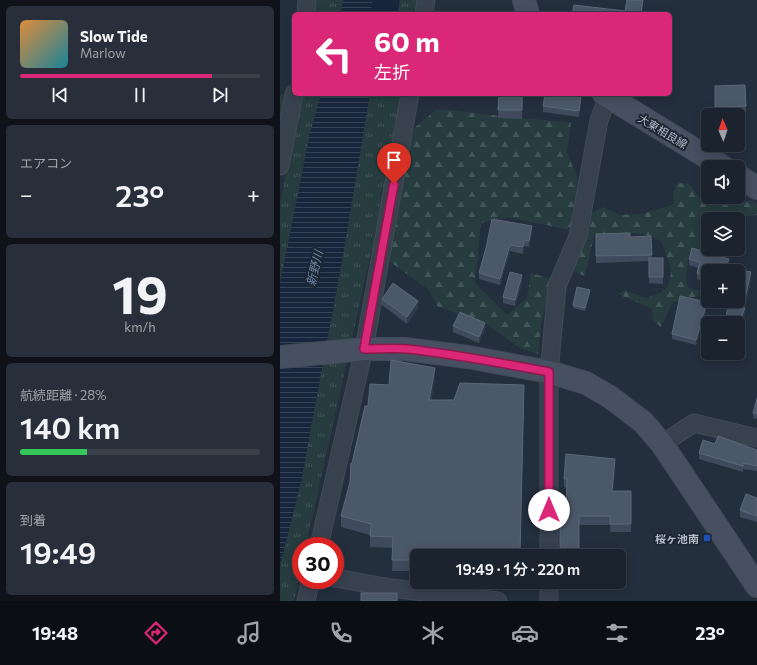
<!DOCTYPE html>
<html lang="ja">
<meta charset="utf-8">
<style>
body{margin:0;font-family:Commissioner,"Noto Sans JP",sans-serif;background:#282f3a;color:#f1f3f6;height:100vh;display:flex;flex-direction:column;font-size:15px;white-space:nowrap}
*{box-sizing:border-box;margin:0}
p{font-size:13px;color:#a0a4aa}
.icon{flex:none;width:22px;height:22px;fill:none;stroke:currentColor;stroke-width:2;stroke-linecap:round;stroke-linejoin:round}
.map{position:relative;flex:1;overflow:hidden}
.details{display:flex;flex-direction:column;gap:6px;padding:6px;background:#0f1319;width:280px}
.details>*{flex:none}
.top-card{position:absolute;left:12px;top:12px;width:380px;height:84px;border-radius:6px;box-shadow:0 2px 10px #0003,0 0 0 1px #39404a;background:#db2777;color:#fff;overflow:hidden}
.needle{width:26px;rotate:358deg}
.fabs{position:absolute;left:421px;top:108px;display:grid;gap:8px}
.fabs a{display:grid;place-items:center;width:44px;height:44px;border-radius:6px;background:#1b232e;box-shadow:0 2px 10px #0003,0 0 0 1px #39404a;font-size:20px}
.speed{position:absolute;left:12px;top:537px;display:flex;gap:8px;font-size:20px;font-weight:700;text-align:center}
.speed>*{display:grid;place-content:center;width:52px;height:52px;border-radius:50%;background:#1b232e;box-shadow:0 2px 10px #0003,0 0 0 1px #39404a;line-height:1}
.speed .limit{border:6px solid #d22;background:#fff;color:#111}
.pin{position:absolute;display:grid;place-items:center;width:34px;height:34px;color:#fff;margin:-41px -17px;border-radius:50% 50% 50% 0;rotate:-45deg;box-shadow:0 0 4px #0007}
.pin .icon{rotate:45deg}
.me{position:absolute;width:44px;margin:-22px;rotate:0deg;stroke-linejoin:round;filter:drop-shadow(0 0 3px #0008)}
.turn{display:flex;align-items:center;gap:14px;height:84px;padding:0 16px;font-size:18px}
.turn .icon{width:52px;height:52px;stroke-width:2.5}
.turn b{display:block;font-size:28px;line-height:34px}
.big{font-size:30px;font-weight:600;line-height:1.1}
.details .card{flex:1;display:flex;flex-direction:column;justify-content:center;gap:6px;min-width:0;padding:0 14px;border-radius:6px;background:#282f3a}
.details .dial{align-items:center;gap:0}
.dial b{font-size:52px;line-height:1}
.song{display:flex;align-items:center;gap:12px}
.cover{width:48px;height:48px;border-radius:6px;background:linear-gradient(135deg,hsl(30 70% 55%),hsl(190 70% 35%))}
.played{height:4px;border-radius:2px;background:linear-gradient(90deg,#db2777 80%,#39404a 80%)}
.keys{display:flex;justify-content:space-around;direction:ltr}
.heat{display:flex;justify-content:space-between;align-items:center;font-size:22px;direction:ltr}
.charge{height:6px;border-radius:3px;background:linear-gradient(90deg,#34c759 28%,#39404a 0)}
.trip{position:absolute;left:130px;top:549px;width:216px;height:40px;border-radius:6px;background:#1b232e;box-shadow:0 2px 10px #0003,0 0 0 1px #39404a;font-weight:600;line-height:40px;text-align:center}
.menu{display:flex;height:64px;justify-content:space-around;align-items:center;background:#0b0e12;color:#a0a4aa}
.menu .icon{width:28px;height:28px}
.menu .current{color:#db2777}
.menu b{font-size:18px;color:#f1f3f6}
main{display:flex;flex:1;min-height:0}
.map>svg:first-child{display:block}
.grass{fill:url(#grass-tufts)}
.forest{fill:url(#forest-firs)}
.water{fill:url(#water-rules)}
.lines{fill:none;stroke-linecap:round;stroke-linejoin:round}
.river{stroke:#17263c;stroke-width:27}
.street-casing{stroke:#414a57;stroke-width:19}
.secondary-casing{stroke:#414a57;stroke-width:24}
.street{stroke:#38414e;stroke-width:17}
.secondary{stroke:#465061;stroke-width:22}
.wall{fill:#3f4b5c}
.shaded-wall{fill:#2f3b4b}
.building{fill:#4b5868;stroke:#5c6777}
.route-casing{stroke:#8e194d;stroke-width:10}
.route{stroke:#db2777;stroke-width:7}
.transit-dot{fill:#1a4fb4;stroke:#1d2633;stroke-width:1.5}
.labels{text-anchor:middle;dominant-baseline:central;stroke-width:4;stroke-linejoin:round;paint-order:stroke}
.street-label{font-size:11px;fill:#b4bcc9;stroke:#1d2633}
.poi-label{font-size:11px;font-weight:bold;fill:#b4bcc9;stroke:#1d2633;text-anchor:end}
.water-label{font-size:12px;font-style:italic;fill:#6d86a8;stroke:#1d2633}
</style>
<main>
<section class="details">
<div class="card">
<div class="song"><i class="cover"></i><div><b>Slow Tide</b><p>Marlow</p></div></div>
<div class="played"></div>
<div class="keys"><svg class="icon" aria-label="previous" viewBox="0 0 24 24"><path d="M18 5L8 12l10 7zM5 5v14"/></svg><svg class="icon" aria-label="pause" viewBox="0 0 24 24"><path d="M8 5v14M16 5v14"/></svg><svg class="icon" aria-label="next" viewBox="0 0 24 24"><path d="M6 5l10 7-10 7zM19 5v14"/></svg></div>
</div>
<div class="card"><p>エアコン</p>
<div class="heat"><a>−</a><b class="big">23°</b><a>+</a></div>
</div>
<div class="card dial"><b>19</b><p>km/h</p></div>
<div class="card"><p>航続距離 · 28%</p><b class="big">140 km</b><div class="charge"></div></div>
<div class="card"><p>到着</p><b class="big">19:49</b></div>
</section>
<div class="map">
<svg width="477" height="601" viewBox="0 0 477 601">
<defs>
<pattern id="grass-tufts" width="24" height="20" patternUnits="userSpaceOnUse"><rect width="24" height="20" fill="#263c3f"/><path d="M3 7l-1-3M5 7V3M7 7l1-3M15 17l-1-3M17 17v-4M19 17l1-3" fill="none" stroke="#435659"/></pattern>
<pattern id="forest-firs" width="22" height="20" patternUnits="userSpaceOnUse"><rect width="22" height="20" fill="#263c3f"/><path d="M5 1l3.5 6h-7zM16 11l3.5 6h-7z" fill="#435659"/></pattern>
<pattern id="water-rules" width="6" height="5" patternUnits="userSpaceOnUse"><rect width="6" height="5" fill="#17263c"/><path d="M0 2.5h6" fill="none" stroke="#364457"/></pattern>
</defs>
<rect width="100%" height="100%" fill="#242f3e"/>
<g class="grass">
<path d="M34 0H146L143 14H32Z"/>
<path d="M20 94H125L97 226 26 546H21V568L14 601H0V205Z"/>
</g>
<g class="forest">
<path d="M3 94 4 122 0 131V95Z"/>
<path d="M157 109 291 123 287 152 305 197 289 230 228 217 201 223 195 283 227 315 247 298 251 273 272 279 261 325 258 354 240 348 208 325 157 306 149 290 109 261 111 227 132 130Z"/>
<path d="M398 183 409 184 424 204H439L448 201 463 203 472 200 477 204V215L446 219H428V233L425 241 428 244V249H432L436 254 409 252 406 280 408 288 423 291V295L393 302 381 327 373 321 372 309 338 294 345 290 366 298 380 293 387 287 390 280 391 269 381 241 367 235 347 233 314 235 305 276 292 271 309 214 323 207 340 215 362 214 394 204 393 192Z"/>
</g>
<g class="water">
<path d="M63 0H106L104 14H61Z"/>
<path d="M41 94H90L62 261 21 482 0 566V284L30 133Z"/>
</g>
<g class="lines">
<path class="river" d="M104 14 106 0"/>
<g class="street-casing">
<g id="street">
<path d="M26 14 27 0"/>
<path d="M144 14 146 0"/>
<path d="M0 166 14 94"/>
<path d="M382 444 414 423 477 438"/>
<path d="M39 546 84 349 130 94"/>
<path d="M269 556V372L277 286 298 236 319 120 328 97"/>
<path d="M55 578 111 588 218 601"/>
<path d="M269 582V601"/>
<path d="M26 601 31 580"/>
</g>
</g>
<g class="secondary-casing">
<g id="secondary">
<path d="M244 0 248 14"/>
<path d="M324 94 443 167"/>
<path d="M458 176 477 188"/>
<path d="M0 357 84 349H125L188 357 269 372 306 383 330 397 363 422 382 444 477 586"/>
</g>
</g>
<use href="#street" class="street"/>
<use href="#secondary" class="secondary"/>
</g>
<g class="wall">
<path d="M363 0 362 14H292L345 11Z"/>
<path d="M465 85 466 112 435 113V86Z"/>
<path d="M219 94H243L242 119 218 118Z"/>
<path d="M302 94 299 117 263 112V106Z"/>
<path d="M252 232 249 247 244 246 243 254 230 251 220 285 199 279V273L206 248Z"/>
<path d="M316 234 350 237 371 236 372 258H383V284L369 283V261L316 263Z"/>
<path d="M412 248 449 259V265L448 268 471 272V279L465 308V314L460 327H458V323H448L446 322V316L449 301H458V271H428V283L417 279V273L418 268 409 265V259Z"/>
<path d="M242 282 235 306 223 303V297Z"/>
<path d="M310 293 305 311 293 308V305Z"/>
<path d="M102 299 138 308 127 324 102 305Z"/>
<path d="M427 307 416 345 392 339V334Z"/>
<path d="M173 326 205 329 199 343 173 332Z"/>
<path d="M155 379 151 400H174L244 396 240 554 137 556V571H112L113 548 90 547V535L61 527V516L70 482 88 406 109 385Z"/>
<path d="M477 398V419L473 418V413Z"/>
<path d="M435 444 477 450V471L463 469V472L419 459V453Z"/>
<path d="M335 468 333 491H351V532H330V525H299V555L280 554 286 519V488L284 487V479Z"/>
<path d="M477 498V522L460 517V510Z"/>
<path d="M209 582H253V588L209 587Z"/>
<path d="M279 582H331L330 584 305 583 304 590 279 589Z"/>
</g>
<g class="shaded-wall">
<path d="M363 0 362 14H361Z"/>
<path d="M301 94 302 97 299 117V111Z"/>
<path d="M252 226V232L249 247V241Z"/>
<path d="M244 240V246L243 254V247Z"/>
<path d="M230 245V251L220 285V279Z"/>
<path d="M449 259V265L447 271 446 267Z"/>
<path d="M471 272V279L464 312 465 308V314L460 327V321Z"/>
<path d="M242 275V282L235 306V300Z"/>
<path d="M310 290V293L305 311V308Z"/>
<path d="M138 301V308L127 324V317Z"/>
<path d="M427 302V307L416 345V340Z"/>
<path d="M205 323V329L199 343V337Z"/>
<path d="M155 368V379L149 411V400Z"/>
<path d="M335 459V468L332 500V491Z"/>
</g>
<g class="building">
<path d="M347 0H363L361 12 357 11 356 14H292L294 5 345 11Z"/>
<path d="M465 85 466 106 435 107V86Z"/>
<path d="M219 94H242V110H218Z"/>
<path d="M265 94H301L299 111 263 106Z"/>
<path d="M212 219 252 226 249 241 244 240 243 247 230 245 220 279 199 273 206 248Z"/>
<path d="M350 233V237L371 236 372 255 316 256V234Z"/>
<path d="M412 248 449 259 446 267 471 272 463 307 465 308 460 321 446 316 449 301H458V271H428V276L417 273 420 262 409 259Z"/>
<rect x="369" y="258" width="14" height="19"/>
<path d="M230 272 242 275 235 300 223 297Z"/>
<path d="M113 283 138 301 127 317 102 299Z"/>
<path d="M297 287 310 290 305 308 293 305Z"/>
<path d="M400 296 427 302 416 340 392 334Z"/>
<path d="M180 312 205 323 199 337 173 326Z"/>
<path d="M111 360 155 368 149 400H174L180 383 244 385 240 554H242V556H137V560H112L113 537 90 536 91 524 61 516 70 482 71 463H72L85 406H88L90 384 109 385Z"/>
<path d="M477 398V414L473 413Z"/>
<path d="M438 436 477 450V466L463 463V466L419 453 423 440 435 444Z"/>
<path d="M286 454 335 459 332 491H351V524H330V516H299V555H304L303 556H277V554H280V519H286L287 479H284Z"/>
<path d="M466 494 477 498V516L460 510Z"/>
<rect x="81" y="593" width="36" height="8"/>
</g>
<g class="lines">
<g class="route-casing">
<path id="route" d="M114 184 84 349C98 349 113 348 127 349 175 354 222 363 269 372V510"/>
</g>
<use href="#route" class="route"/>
</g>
<rect class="transit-dot" x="423" y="534" width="8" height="8" rx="2"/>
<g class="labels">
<g class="street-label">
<text transform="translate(383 131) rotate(31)">大東相良線</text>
</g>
<g class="poi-label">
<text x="419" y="538">桜ヶ池南</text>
</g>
<g class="water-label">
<text transform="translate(34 268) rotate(-77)">新野川</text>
</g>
</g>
</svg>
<div class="fabs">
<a><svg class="needle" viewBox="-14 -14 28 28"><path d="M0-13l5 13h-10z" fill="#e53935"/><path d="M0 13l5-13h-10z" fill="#a0a4aa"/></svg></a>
<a><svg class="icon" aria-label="sound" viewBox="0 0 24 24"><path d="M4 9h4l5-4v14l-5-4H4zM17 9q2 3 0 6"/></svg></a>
<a><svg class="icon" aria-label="layers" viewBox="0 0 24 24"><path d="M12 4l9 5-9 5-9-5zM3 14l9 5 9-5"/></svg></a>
<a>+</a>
<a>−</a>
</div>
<div class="speed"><div class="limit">30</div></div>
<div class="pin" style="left:114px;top:184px;background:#d93025"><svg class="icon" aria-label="arrive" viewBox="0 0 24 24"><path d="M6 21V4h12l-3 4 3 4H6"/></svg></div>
<svg class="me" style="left:269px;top:510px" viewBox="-20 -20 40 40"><circle r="19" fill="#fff"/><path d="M0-13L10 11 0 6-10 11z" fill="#db2777"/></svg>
<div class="trip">19:49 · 1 分 · 220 m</div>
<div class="top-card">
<div class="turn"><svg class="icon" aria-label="left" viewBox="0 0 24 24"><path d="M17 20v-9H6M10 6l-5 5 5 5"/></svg><div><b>60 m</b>左折</div></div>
</div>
</div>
</main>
<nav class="menu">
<b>19:48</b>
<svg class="icon current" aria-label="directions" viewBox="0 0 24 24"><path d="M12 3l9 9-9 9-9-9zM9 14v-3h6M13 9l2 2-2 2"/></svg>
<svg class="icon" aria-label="music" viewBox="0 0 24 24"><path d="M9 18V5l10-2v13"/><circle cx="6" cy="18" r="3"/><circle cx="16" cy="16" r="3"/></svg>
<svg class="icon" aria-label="phone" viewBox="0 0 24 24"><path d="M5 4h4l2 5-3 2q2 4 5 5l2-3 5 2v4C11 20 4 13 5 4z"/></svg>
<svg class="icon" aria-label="climate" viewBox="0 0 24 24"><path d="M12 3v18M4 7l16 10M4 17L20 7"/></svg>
<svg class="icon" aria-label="car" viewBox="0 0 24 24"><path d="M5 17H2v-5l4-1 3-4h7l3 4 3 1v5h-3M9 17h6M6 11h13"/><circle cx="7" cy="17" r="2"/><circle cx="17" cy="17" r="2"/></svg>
<svg class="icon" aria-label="filters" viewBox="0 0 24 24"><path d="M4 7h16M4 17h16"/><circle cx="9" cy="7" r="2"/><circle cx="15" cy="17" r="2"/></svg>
<b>23°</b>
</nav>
